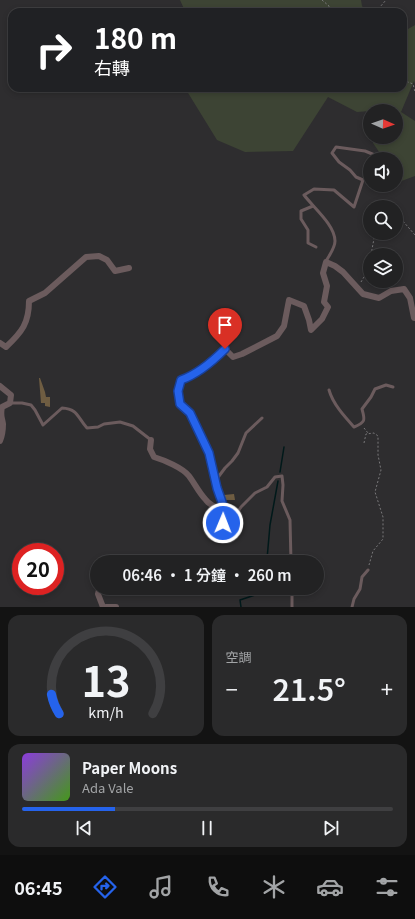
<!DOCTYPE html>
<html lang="zh-TW">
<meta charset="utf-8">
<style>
body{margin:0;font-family:Georgia,"Noto Sans TC",serif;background:#2a2a2b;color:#f1f3f6;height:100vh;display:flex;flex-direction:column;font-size:15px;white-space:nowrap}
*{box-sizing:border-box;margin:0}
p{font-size:13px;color:#a2a4a6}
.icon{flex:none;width:22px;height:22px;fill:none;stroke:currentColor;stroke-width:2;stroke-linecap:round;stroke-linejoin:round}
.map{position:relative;height:607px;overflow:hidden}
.drawer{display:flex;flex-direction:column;gap:8px;padding:8px;background:#131313;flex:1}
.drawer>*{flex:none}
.banner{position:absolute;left:8px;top:8px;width:399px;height:84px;border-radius:12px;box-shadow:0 2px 6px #0003,0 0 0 1px #3f3f41;background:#202124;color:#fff;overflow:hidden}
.needle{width:26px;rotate:92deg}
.fabs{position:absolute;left:363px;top:104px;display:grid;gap:8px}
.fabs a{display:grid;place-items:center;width:40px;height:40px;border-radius:50%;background:#222223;box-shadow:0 2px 6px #0003,0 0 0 1px #3f3f41;font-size:20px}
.speed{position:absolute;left:12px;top:543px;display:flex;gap:8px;font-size:20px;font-weight:700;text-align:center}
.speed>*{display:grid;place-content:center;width:52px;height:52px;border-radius:50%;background:#222223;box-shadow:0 2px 6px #0003,0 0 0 1px #3f3f41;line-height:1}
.speed .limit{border:6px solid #d22;background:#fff;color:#111}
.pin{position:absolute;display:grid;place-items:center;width:34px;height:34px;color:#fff;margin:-41px -17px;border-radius:50% 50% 50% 0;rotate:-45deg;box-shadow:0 0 4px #0007}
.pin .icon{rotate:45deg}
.me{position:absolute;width:44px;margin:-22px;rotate:1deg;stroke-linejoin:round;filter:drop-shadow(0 0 3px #0008)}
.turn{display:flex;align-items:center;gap:14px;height:84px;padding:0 20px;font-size:18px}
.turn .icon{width:52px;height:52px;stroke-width:2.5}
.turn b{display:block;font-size:28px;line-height:34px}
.big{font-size:30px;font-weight:600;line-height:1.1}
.drawer .widget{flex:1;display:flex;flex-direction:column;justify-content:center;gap:6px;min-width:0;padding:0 14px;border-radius:12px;background:#2a2a2b}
.drawer .dial{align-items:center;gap:0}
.dial svg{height:104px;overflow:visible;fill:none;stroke:#3f3f41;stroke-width:7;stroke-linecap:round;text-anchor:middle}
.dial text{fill:#f1f3f6;stroke:none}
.song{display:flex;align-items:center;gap:12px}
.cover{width:48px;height:48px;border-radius:6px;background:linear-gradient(135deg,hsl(270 70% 55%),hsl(100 70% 35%))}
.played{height:4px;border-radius:2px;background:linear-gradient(90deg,#2563eb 25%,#3f3f41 25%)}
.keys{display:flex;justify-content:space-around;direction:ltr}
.heat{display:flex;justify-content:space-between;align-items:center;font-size:22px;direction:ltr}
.drawer .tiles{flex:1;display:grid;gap:8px;grid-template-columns:1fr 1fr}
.widget:last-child{grid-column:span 2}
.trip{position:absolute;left:90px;top:555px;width:234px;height:40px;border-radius:20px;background:#222223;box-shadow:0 2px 6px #0003,0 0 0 1px #3f3f41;font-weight:600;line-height:40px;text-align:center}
.menu{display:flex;height:64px;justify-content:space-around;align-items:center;background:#0e0e0e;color:#a2a4a6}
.menu .icon{width:28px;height:28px}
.menu .selected{color:#2563eb}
.menu b{font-size:18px;color:#f1f3f6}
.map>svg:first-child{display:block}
.green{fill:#3d4434}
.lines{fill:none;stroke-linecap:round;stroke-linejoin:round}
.stream{stroke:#00191a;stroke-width:1.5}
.building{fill:#6f5d42}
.path{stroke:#79787a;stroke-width:1;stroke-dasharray:2 2;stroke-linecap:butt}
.service{stroke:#6b5b5d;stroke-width:3}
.minor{stroke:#6b5b5d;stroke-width:6}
.route-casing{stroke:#184099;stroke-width:10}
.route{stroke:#2563eb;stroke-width:7}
</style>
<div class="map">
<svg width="415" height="607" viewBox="0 0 415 607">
<rect width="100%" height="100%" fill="#2e2d2f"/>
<g class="green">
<path d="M180 0H361L362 6 366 12H191V10L185 11Z"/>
<path d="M415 25V84L414 81 401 112 415 121V176L396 183V159H384L373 143V137H396V111H370L357 112 328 97 293 151 245 152 217 140 185 88H403V36L408 29Z"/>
</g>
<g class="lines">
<g class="stream">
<path d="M280 472 284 447"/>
<path d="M266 562 267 559 270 525 278 481"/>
<path d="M241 607 240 600 255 595 257 588"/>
</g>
</g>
<g class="building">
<path d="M39 378H40L45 392 46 397H50V407L45 406V403H41Z"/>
<path d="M234 494 235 500H226L224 495Z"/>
</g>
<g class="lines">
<g class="path">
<path d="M322 0 329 6V12"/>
<path d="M384 12 380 7 386 0"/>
<path d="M403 80 413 84 415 92"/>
<path d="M396 218 402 220 415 235"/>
<path d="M371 255 375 233"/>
<path d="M361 282 367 272 370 258"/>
<path d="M364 428 368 433"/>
<path d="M364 443 366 434 374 433 378 436V455L381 470 375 492 383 517V539L373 551 369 565"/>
</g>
<g class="service">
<path d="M313 206 301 211V219L308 230V243L316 247"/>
<path d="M326 261C329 256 335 248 335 241 335 225 313 207 304 195L314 189 334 190 354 207 363 180 356 177 350 170 339 162 332 153 336 147 365 151 382 158"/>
<path d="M329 390C333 404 344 416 354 427 366 422 365 420 362 409L371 397 375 389 386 385 393 387"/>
<path d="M11 403H22L31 405 35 410 43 425 62 408C78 409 77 417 87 428L98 427 104 424 120 422 133 426 151 440"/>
<path d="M216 480 225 468 232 461 238 453 246 433 262 418"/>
<path d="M222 507 219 517 223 523 231 522 241 507 255 493 267 487 275 477 282 476 283 485 282 501 290 520 291 562"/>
<path d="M292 588V607"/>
<path d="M352 607 354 599 360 589 362 577 368 570"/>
</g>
<g class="minor">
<path d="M0 343 6 347C22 332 29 323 29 301L45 293 86 257 99 256 107 260 115 271 129 268"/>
<path d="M0 386 11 395 10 403 2 407C0 416 2 417 3 424 3 430 2 436 0 441"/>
<path d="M151 440 150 449 154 457C164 460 183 468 189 476 195 484 199 493 206 500 208 503 212 505 216 508L223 505 217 488 209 453 190 413 180 404 178 391 181 380C198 374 212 362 225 349L233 357 242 354 277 336 284 326 289 300 304 306 309 320 311 330 322 319 328 307 324 302 327 286 323 273 326 262 335 266 343 272 363 294 379 298 391 291 404 289 410 298 414 318H415"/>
<path d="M103 607 98 594 99 590 104 589"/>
<path d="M106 607H116"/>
</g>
</g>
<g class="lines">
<g class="route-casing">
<path id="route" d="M223 523 219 517 223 505 217 488 209 453 190 413 180 404 178 391 181 380C198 374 212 362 225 349"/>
</g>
<use href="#route" class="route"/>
</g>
</svg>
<div class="fabs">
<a><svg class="needle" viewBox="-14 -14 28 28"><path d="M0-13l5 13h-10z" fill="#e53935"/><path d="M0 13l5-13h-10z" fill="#a2a4a6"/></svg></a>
<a><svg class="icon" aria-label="sound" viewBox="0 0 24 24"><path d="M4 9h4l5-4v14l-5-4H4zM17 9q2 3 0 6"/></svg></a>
<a><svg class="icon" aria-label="search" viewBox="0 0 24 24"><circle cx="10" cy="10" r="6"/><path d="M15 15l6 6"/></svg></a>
<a><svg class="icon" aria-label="layers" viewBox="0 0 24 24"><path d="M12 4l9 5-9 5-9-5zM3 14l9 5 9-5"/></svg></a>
</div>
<div class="speed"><div class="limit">20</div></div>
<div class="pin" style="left:225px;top:349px;background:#d93025"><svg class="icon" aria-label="arrive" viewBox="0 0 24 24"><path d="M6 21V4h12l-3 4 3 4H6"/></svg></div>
<svg class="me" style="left:223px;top:523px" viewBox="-20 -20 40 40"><circle r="17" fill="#2563eb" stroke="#fff" stroke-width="3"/><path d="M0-11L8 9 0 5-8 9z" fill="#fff"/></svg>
<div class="trip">06:46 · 1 分鐘 · 260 m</div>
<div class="banner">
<div class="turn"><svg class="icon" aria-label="right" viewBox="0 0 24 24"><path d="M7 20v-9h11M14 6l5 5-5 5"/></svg><div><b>180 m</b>右轉</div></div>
</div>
</div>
<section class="drawer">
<div class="tiles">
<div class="widget dial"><svg viewBox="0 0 100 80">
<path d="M14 69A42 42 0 1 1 86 69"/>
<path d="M14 69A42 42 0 0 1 8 54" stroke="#2563eb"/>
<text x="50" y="56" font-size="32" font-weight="700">13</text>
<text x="50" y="72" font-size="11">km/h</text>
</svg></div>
<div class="widget"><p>空調</p>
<div class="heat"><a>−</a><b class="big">21.5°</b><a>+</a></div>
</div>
<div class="widget">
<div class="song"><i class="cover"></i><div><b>Paper Moons</b><p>Ada Vale</p></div></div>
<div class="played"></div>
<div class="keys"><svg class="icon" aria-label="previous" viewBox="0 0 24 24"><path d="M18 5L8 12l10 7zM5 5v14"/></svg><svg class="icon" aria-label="pause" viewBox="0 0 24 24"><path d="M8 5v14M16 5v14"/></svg><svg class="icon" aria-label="next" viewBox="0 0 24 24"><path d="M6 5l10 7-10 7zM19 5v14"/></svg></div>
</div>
</div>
</section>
<nav class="menu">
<b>06:45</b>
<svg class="icon selected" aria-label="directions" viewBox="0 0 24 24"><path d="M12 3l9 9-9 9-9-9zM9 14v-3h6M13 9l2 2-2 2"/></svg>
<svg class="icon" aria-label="music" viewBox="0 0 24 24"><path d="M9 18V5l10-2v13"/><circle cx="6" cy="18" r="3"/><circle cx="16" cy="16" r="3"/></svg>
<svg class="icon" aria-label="phone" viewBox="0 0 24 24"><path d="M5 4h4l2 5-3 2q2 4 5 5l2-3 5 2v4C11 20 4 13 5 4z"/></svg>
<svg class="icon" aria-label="climate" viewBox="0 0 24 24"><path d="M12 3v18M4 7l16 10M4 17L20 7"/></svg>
<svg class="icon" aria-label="car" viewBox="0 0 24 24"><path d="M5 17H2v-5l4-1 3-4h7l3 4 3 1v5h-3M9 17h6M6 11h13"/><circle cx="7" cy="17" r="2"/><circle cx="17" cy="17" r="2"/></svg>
<svg class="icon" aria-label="filters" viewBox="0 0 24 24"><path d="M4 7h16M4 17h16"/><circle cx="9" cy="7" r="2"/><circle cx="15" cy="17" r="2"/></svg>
</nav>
